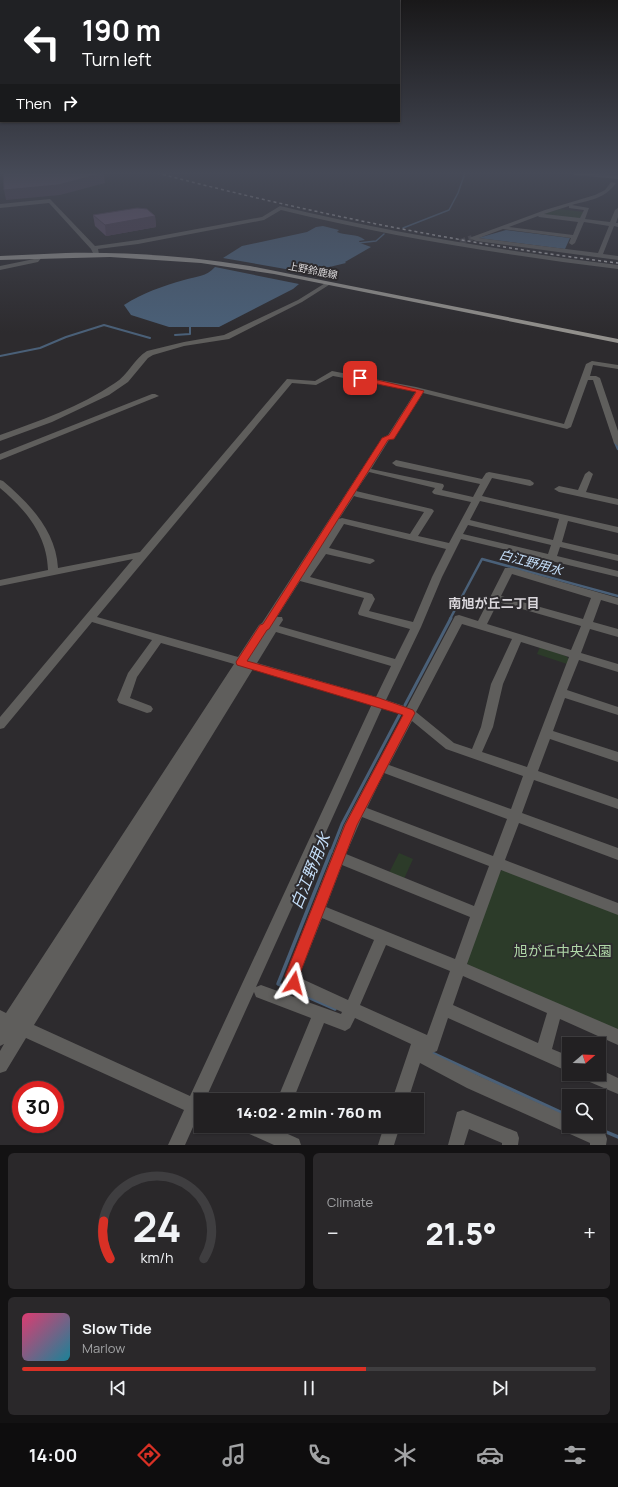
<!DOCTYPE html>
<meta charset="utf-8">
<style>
body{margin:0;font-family:Manrope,"Noto Sans JP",sans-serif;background:#2a282a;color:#f1f3f6;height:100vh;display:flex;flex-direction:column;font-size:15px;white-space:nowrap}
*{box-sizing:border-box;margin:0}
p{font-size:13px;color:#a2a3a5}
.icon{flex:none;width:22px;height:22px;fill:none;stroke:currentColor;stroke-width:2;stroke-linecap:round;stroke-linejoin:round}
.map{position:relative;height:1145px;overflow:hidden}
.side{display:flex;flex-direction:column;gap:8px;padding:8px;background:#131213;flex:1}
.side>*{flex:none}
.guide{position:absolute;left:0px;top:0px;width:400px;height:122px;box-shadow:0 1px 3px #0004,0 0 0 1px #3f3e40;background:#202124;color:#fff;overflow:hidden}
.needle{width:26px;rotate:71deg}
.fabs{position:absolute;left:562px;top:1037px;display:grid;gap:8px}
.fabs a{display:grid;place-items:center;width:44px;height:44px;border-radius:0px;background:#222022;box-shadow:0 1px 3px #0004,0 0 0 1px #3f3e40;font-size:20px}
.speed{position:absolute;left:12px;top:1081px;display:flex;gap:8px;font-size:20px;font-weight:700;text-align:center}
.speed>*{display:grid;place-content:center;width:52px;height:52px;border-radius:50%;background:#222022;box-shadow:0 1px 3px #0004,0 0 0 1px #3f3e40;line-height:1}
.speed .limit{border:6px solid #d22;background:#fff;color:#111}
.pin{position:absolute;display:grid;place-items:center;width:34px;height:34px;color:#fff;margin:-17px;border-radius:8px;box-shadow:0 2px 6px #0006}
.me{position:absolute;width:44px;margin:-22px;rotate:9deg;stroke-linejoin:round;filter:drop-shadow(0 0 3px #0008)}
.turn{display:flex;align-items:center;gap:14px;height:84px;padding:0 16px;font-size:18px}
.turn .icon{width:52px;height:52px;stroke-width:2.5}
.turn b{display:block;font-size:28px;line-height:34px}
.then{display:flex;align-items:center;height:38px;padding:0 16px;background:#0003;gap:8px;font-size:15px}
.big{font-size:30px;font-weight:800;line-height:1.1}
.side .widget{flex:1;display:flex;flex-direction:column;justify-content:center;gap:6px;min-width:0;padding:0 14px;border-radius:6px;background:#2a282a}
.side .dial{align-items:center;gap:0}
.dial svg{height:104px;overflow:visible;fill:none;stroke:#3f3e40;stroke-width:7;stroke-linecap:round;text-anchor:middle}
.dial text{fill:#f1f3f6;stroke:none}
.song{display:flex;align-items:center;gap:12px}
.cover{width:48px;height:48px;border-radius:6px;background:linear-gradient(135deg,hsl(340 70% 55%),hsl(190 70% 35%))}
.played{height:4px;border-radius:2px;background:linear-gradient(90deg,#d93025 60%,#3f3e40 60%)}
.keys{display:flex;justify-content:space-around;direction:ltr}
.heat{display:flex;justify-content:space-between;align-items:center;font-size:22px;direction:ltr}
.side .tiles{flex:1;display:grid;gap:8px;grid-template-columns:1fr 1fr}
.widget:last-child{grid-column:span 2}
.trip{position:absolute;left:194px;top:1093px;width:230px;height:40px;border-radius:0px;background:#222022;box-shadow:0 1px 3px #0004,0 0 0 1px #3f3e40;font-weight:800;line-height:40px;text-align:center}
.tab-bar{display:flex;height:64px;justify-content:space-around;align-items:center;background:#0e0d0e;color:#a2a3a5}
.tab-bar .icon{width:28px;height:28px}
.tab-bar .current{color:#d93025}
.tab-bar b{font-size:18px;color:#f1f3f6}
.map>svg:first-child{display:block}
.green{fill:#2c3b29}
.water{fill:#4a6078}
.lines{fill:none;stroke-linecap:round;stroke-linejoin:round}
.stream-far4{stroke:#4a6078;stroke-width:1.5}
.stream-far3{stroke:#4a6078;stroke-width:2}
.stream-far2{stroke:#4a6078;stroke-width:2.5}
.stream-far1{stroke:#4a6078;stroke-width:3}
.stream{stroke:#4a6078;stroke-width:3.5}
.minor-tunnel{stroke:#474548;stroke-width:6;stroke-dasharray:6 3;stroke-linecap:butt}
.minor{fill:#5f5e5c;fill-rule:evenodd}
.major{fill:#92908c;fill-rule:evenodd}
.rail{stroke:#b0aeb0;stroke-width:1.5;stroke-dasharray:3 3;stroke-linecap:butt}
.wall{fill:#5a4a61}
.shaded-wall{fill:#4a3c4f}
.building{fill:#695671;stroke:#4a3c4f}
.route{fill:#d93025;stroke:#8d1f18}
.labels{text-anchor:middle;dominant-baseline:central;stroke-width:4;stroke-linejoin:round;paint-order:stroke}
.far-street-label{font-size:10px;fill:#dbd9db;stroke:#2d2b2e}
.water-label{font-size:13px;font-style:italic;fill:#c4def9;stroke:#2d2b2e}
.neighbourhood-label{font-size:13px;font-weight:bold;fill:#dbd8dd;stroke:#2d2b2e}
.near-park-label{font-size:14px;fill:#afd7a7;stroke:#2d2b2e}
.near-water-label{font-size:16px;font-style:italic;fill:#c4def9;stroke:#2d2b2e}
</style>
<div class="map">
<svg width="618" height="1145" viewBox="0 0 618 1145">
<rect width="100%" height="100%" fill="#2d2b2e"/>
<g class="green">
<path d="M560 209 583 212 581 219 543 214Z"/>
<path d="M540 647 566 656 569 659 567 664 537 654Z"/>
<path d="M399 853 413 859 404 879 389 873Z"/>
<path d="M504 869 618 913V1031L468 968 467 960 499 872Z"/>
</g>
<g class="water">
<path d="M323 226 339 230 337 232C347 236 356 233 365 240L359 241 360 243 371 247 345 262 346 263 317 270 314 274 223 258 242 246 307 232 316 227Z"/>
<path d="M506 230 570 238 565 249 478 238Z"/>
<path d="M215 267 299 284 293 289 219 327H169L131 315 124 305C142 293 163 286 184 280 197 276 206 277 215 267Z"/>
</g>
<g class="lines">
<g class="stream-far4">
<path d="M403 228 449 210 458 193 465 173"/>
<path d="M358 243 376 241 384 234"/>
</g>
<g class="stream-far3">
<path d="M175 335 190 334V327"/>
<path d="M0 356 40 348 66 337 104 325 150 338"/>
</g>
<g class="stream-far2">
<path d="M615 442 618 449"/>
<path d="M450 619 482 559 618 596"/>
</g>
<g class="stream-far1">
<path d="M405 705 451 618"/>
<path d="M331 852 342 824 400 714"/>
</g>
<g class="stream">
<path d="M331 851 278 984 335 1009"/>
<path d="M430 1052 569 1116"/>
<path d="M592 1126 618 1137"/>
</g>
<path class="minor-tunnel" d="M460 242 472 238"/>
<g class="minor">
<path d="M572 173 618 175V179L575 175Z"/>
<path d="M611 182 616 183C605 199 589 200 572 205L589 208 585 219 610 222 615 210 618 208V217L616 223H618V227L614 226 603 254 618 256V260L476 241 469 238 545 210 595 195 605 190ZM569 206V208L584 210 580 218 544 214ZM538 216 539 217 578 222 573 235 509 227ZM584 222 609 226 598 253 479 238 503 229 571 238 569 243 572 245 575 243Z"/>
<path d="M50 199 95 246 138 240 262 217 280 206C392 233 504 251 618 265V269C504 255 392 237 281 210L264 220 138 244 98 249 99 254 96 256 94 255 91 249 49 203 0 208V204Z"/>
<path d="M38 255 43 256 38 262 0 270V266L34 259Z"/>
<path d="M327 282 332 283 302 302 229 339 184 346 153 355 148 358 128 382 109 395 52 422 0 441V435C39 421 80 407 115 383 128 375 134 359 147 351L184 342 224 335 298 300Z"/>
<path d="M592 361 618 365V369L593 365 590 376H596L600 378 618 431V446L614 443 593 380H588L571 427 567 429 423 393 395 437 389 440 371 469 443 484 444 486 442 490 473 497 480 484 396 466 392 463 396 460 482 479 486 473 489 472 530 480 534 483 533 485 530 486 492 478 482 496 618 527V533L568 521 562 542 618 555V561L560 547 557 556 618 571V577L461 539 442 577 421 627 386 700 407 707 455 616 459 615 478 621 505 568H513L618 598V605L601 600 593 622 618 629V637L590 629 581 653 618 664V672L579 660 567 690 618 707V715L565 698 553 731 618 752V762L550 739 538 771 618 799V809L534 780 522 813 618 848V860L519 823 505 860 618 903V915L501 870 467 964 618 1029V1045L560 1019 552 1049 569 1056V1072L448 1018 437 1051 432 1053 479 1076 569 1117V1126H589L605 1133 607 1139 606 1145H590V1143L467 1088 420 1063 408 1100H392L411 1044 355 1018 350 1028 345 1031 324 1023 293 1100H277L311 1018 256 997 254 992 205 1100H201V1109L185 1145H168L184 1110 26 1038 6 1071 0 1073V1051L4 1044 0 1046V1010L6 1013 234 664 161 643 137 677 130 698 151 706 153 709 151 712 147 713 119 703 117 700 128 673 152 640 92 622 4 728 0 729V717L133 559 0 586V580L48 570C47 535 26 510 0 488V480L3 481C30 504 56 531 58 568L140 552 287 379 315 381 332 371 416 387 564 424 586 364ZM333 376 416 391 388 435 382 438 262 623 259 625 238 657 97 617 292 383 316 385ZM369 472 435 488 432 492 434 494 471 502 449 543 418 536 434 511 432 509 356 491ZM354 496 357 497 424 512 410 534 342 518 339 519ZM480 501 559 519 553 540 470 520ZM344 524 446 549 432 577 413 622 369 611 375 599 372 594 310 577 326 554 370 564 375 561 373 559 329 548ZM468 525 551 545 548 554 463 534ZM512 574 591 598 583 619 501 596ZM300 581 364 598 358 613 359 615 410 629 395 659 279 626 283 620 282 617H277ZM498 602 581 626 571 650 487 624ZM462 624 512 639 491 684 481 727 472 749 454 743 416 712ZM276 632 391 666 376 697 257 663ZM521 642 569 657 527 767 482 752 493 727 503 684ZM253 669 372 704 190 1096 34 1025ZM382 708 403 715 344 825 285 976 289 988 342 1012 341 1014 261 985 256 987ZM412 721 446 749 523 776 511 809 389 765ZM384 773 507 819 493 856 367 808ZM362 817 489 866 474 906 346 854ZM342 865 470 917 455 959 326 907ZM322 918 374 940 348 1000 300 978 299 976ZM386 945 450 971 427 1035 360 1005ZM463 976 547 1013 538 1043 453 1005Z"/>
<path d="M152 394H155L159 396 0 460V454Z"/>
<path d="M589 471 593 474 586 492 618 499V505L559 492 554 489 559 486 578 490 585 474Z"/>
<path d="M599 1069 618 1078V1094L585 1080 583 1074H599Z"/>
<path d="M463 1110 517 1132 519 1138 518 1145H502V1143L469 1129 464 1145H448L457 1112Z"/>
<path d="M243 1126H270L299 1139 301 1145H274L245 1132Z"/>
<path d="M384 1126H400L394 1145H378Z"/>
</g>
<path class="major" d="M66 253C128 252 189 256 250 266L618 339V343L274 274 201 263 110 257 0 260V256Z"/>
<path class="rail" d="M157 173C309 213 462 244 618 263"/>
</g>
<path class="wall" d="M93 215 155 216 156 227 106 236 95 226Z"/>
<g class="shaded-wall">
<path d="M104 173 105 183 60 195 6 200 4 190Z"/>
<path d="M155 216 156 227 106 236 105 225Z"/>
</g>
<g class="building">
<path d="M3 173H104L58 185 4 190Z"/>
<path d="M137 208 147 209 155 216 105 225 93 215Z"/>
</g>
<linearGradient id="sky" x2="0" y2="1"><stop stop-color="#191819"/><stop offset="0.52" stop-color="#464a57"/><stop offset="1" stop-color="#464a57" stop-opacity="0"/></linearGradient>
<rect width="618" height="333" fill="url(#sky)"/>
<path class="route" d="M360 376 424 391 394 439 388 440 269 629 267 630 247 661 379 698 413 710 415 713 357 825 299 976 301 983 299 988 294 990 289 988 285 976 345 825 403 715 237 665 236 662 260 625 263 624 382 438 389 435 416 392 358 380V377Z"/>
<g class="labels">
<g class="far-street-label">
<text transform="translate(313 270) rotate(11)">上野鈴鹿線</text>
</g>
<g class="water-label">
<text transform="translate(531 562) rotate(15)">白江野用水</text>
</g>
<g class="neighbourhood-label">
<text x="494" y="603">南旭が丘二丁目</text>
</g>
<g class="near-park-label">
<text x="563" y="950">旭が丘中央公園</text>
</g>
<g class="near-water-label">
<text transform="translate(310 871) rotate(-68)">白江野用水</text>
</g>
</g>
</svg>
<div class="fabs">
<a><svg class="needle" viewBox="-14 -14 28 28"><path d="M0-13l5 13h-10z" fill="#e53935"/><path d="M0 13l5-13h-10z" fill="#a2a3a5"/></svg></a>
<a><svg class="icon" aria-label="search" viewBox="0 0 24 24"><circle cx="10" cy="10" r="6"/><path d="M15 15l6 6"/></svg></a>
</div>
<div class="speed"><div class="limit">30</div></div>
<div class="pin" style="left:360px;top:378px;background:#d93025"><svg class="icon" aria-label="arrive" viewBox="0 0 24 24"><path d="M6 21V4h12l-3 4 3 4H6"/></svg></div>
<svg class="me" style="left:294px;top:983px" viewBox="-20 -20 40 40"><path d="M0-17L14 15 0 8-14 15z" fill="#d93025" stroke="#fff" stroke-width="4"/></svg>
<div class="trip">14:02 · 2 min · 760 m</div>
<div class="guide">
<div class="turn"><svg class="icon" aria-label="left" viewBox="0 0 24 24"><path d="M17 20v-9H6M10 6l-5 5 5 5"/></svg><div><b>190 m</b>Turn left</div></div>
<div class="then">Then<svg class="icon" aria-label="right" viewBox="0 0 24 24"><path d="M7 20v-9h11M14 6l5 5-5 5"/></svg></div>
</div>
</div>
<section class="side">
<div class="tiles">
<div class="widget dial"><svg viewBox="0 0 100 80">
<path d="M14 69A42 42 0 1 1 86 69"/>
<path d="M14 69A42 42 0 0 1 9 40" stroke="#d93025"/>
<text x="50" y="56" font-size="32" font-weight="700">24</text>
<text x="50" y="72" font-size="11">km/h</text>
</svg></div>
<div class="widget"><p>Climate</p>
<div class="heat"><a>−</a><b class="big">21.5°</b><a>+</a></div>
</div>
<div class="widget">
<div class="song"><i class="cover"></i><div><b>Slow Tide</b><p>Marlow</p></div></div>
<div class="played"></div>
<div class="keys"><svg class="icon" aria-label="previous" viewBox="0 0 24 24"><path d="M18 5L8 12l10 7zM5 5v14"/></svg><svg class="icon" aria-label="pause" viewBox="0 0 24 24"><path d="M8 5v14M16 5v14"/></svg><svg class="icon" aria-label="next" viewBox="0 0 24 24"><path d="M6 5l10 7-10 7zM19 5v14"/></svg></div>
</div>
</div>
</section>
<nav class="tab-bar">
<b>14:00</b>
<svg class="icon current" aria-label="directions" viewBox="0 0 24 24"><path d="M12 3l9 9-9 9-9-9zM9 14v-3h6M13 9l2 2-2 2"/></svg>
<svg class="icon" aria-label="music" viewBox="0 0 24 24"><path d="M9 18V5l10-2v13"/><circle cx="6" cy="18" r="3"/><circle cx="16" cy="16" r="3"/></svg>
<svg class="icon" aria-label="phone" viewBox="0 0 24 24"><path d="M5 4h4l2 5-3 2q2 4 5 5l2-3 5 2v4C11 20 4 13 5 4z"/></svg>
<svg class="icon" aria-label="climate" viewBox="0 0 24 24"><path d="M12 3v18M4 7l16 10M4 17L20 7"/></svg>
<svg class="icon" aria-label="car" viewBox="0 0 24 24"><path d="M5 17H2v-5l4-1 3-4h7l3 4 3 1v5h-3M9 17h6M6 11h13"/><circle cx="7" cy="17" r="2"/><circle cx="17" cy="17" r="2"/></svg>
<svg class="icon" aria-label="filters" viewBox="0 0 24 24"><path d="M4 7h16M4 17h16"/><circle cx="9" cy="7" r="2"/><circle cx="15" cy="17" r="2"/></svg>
</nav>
